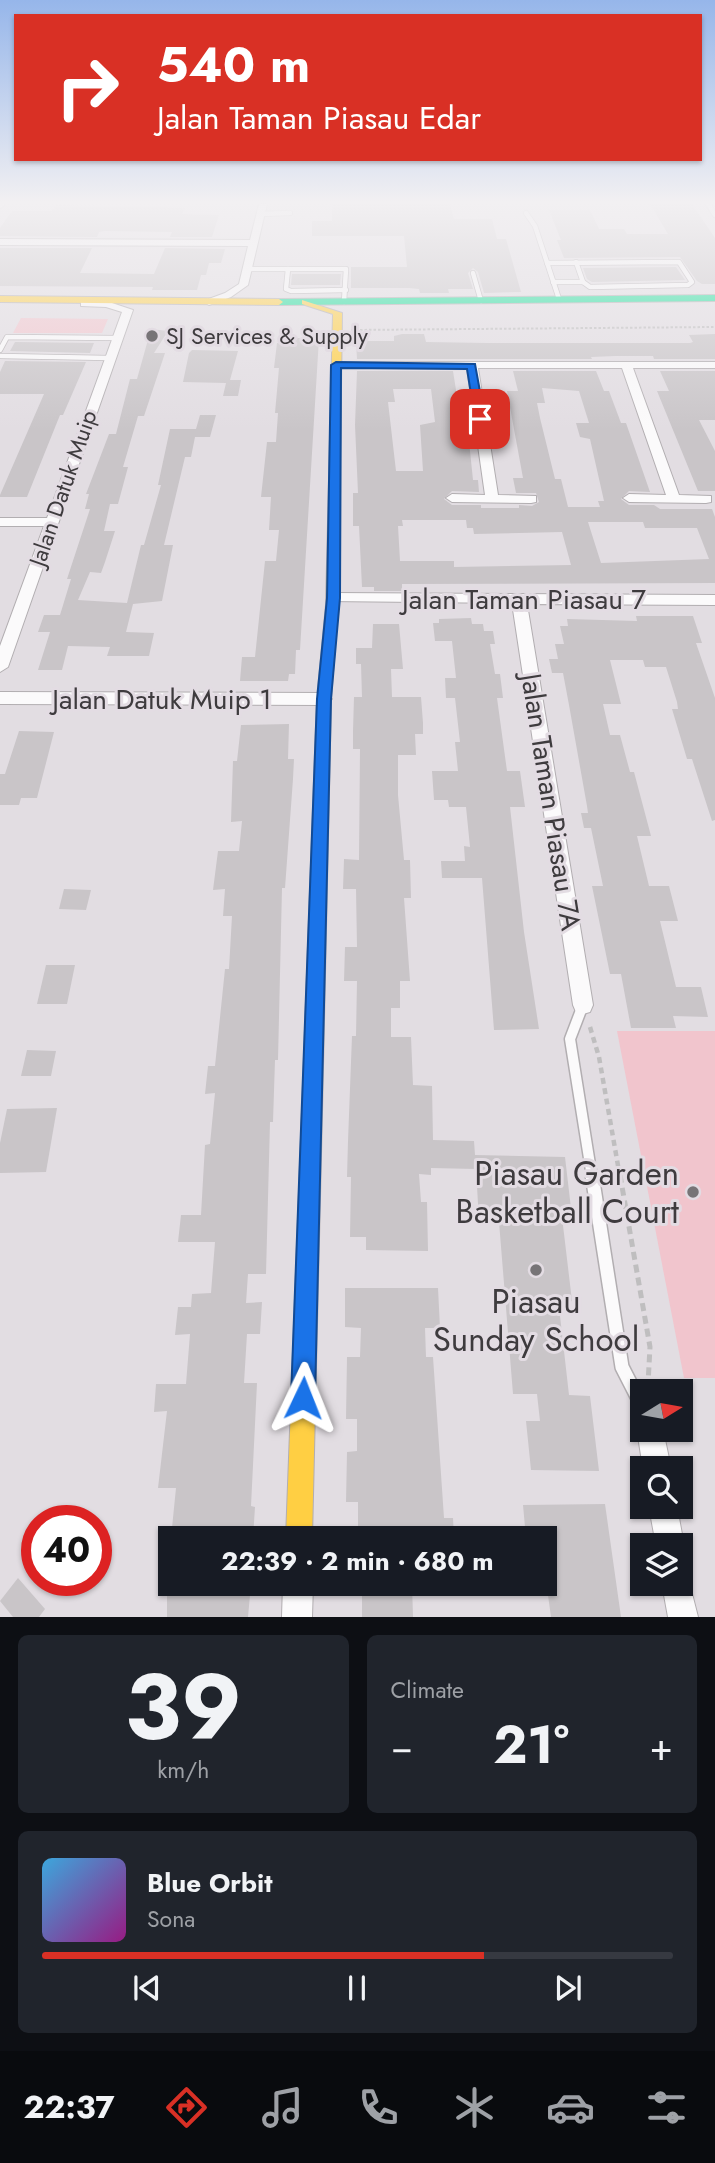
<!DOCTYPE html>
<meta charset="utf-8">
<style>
body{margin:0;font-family:Jost,sans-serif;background:#20242c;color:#f1f3f6;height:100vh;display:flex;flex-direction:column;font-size:26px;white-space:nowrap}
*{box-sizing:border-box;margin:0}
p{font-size:23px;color:#9ea1a6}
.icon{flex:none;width:38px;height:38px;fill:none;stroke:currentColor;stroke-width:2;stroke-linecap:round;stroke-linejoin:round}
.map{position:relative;height:1617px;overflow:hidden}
.side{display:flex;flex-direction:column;gap:18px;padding:18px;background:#0d0f14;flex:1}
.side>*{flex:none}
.top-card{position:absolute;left:14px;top:14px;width:688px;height:147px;border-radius:0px;box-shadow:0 2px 5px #0004;background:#d93025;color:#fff;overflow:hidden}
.needle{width:46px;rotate:79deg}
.controls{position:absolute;left:630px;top:1379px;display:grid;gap:14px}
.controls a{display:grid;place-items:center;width:63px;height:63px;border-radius:0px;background:#171b24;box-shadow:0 2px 5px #0004;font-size:35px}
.speed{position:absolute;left:21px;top:1505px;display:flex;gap:14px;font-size:35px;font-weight:700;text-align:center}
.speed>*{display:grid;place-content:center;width:91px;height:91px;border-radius:50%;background:#171b24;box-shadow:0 2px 5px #0004;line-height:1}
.speed .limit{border:10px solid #d22;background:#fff;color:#111}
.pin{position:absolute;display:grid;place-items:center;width:60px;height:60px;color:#fff;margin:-30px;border-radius:14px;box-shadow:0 4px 10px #0006}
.me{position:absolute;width:77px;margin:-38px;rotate:2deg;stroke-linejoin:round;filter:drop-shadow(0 0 5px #0008)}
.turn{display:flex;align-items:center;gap:24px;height:147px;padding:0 28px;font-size:32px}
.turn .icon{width:91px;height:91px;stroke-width:2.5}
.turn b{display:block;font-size:49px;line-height:60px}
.big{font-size:52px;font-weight:700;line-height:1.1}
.side .tile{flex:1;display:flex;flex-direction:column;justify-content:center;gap:10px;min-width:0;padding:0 24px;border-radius:10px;background:#20242c}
.side .dial{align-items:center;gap:0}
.dial b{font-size:91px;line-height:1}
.song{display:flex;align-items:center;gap:21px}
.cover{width:84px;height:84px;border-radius:10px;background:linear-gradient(135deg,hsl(200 70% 55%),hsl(310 70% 35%))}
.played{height:7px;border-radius:4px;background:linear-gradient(90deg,#d93025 70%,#363941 70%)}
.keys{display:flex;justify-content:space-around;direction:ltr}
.heat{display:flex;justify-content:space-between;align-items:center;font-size:38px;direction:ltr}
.side .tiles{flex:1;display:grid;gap:18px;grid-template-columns:1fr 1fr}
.tile:last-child{grid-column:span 2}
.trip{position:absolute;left:158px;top:1526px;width:399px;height:70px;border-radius:0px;background:#171b24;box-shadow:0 2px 5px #0004;font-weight:700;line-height:70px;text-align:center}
.menu{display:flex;height:112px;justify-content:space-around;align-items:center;background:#090b0e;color:#9ea1a6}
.menu .icon{width:49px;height:49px}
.menu .active{color:#d93025}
.menu b{font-size:32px;color:#f1f3f6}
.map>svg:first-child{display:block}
.green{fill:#f1c5cd}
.building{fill:#c9c5c8;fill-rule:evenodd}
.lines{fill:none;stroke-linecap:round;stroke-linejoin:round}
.lane-far2-casing{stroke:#b2aeb1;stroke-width:6}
.lane-far1-casing{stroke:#b2aeb1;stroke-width:13}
.lane-casing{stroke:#b2aeb1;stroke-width:16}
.street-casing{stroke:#b2aeb1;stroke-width:2}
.fast-casing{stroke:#b2aeb1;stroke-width:2}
.slow-casing{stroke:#b2aeb1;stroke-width:2}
.jam-casing{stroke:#b2aeb1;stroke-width:2}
.path-far2{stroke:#bfbebf;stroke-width:2;stroke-dasharray:2.5 2;stroke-linecap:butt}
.path-far1{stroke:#bfbebf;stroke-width:4.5;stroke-dasharray:6 4.5;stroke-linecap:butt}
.path{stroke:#bfbebf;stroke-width:5;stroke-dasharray:8 5;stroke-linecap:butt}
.lane-far2{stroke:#fbfafb;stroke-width:4.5}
.lane-far1{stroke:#fbfafb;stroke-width:10}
.lane{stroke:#fbfafb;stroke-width:13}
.street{fill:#fbfafb;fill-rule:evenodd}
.fast{fill:#16e098;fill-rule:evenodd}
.slow{fill:#ffcf43;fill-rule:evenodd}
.jam{fill:#f24e42;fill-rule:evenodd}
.route{fill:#1a73e8;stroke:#114b97;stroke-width:2}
.poi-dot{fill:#777477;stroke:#e3dce3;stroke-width:2.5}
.labels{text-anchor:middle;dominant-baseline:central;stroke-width:6;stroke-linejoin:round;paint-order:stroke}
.far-poi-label{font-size:23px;fill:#3e3b3e;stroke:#e3dce3;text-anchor:start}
.far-street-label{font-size:23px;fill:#3e3b3e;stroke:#e3dce3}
.street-label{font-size:28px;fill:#3e3b3e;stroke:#e3dce3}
.near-poi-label{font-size:33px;fill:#3e3b3e;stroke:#e3dce3;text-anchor:end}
</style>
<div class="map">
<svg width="715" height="1617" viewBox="0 0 715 1617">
<rect width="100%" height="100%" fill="#e2dde2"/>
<g class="green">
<path d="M21 318 108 319 102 333H13Z"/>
<path d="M617 1031H715V1378H684Z"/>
</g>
<g class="building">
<path d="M332 204H450L454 219H492L497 239H506L521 292 484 293 478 272 473 268 468 273 473 289H448L449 293H420L419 289 409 288H351V267H407L404 236H312V221H332Z"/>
<path d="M650 204H692L715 238V284H702L697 281 680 257 564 258 557 240H561L549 210H590L599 229H624L627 234H668Z"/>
<path d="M56 205 185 208 182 214 219 215 212 237H170L172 232 105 231 99 232 97 237 0 236V228L12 211H52Z"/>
<path d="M0 248H92L80 273 154 274 165 248 225 249 221 263H209L206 275H201L197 290H152L153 287 0 286Z"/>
<path d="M676 267 685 280 592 282 587 279 583 268Z"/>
<path d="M292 274H341L340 285H291Z"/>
<path d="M151 329 168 331 154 353H165L144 416H138L123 467H128L118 504H110L104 531H115L105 562 101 573 90 572 78 600 127 603 141 545H144L161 485H158L170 429H196L200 415H216L210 437H195L191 457H185L164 545H173L162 601 133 604 126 632 154 633 149 656H107L110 647 68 646 62 670H38L50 632H38L44 615H60L71 579H67L90 509H85L89 494H86L109 434H116L130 379H137Z"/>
<path d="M402 334H424L426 342 487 343H690L693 342 689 335 715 334V359H654L653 356H615L591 357 592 359H357L356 341H394V336Z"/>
<path d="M290 338H319L300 650H296L295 674H289L288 681H240L242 657H255L265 561H276L279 530H269L271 497H261L267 442H276L278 413H275L279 368H274L277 343H290Z"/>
<path d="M15 342 94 343 90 353 10 351Z"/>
<path d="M192 350 238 351 230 380H241L238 396H223L226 383 183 382 189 353Z"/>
<path d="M5 361 86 362 63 415H60L27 497H0V495L44 394H0V372Z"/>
<path d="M357 371H453L461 422H467L473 480H478L479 492 452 491 444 499 452 505H481V508H519V505L532 506 539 502 536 493H516L513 478H523L507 391H518L513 371H596L604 391H609L621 423H626L650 492 629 491 621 499 629 505H654L660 509H712L715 517V583L402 584V591H374V587H362L359 526H353V493H358L355 425ZM542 388 579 391 589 423H576L580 437 590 439 604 501H598L600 507H568L561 479H555L540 418 537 403H545ZM393 389H431L435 422 420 425 423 471H396L388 402H395ZM402 520H466L467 528H473L474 534 562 532 571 565 454 567V561H400L398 526H403ZM588 522H643L645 528H697L709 559 601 563Z"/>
<path d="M660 371H715V420H699L715 451V491H698L657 391H669Z"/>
<path d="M636 616H693L702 643H696L715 698V820L712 821 692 759H687L672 709H678L677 702 666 667H645L643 660H610L621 704H603L610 735H620L630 772H634L651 836H637L649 886H669L678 921H660L676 987H701L708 1017 673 1016 676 1028H631L621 974H610L592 886H603L591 828H584L581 813H588L587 806 569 705 563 673H552L549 659H558L555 644H564L560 626H568L567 619 637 621Z"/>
<path d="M471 618 472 624H483L484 631H493L495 644H490L495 674H500L503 698H497L507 771H520L525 807H510L524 932 539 1029 494 1030 482 878H442L441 861H465L464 846 470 847 466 807H449L448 800H434L432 771H458L455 742H460L455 698H446L445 678H456L452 641H435L433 623H439V619Z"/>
<path d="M373 624H399L403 669H391L392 697H421L423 723V734H415L416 755H398V795L404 860H410L411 898H404L410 981H400V1008H391V1037H411L413 1085 432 1086 433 1140 474 1141 475 1155 565 1157 572 1217H562L572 1301 559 1307 569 1395 590 1396 599 1471 531 1470 526 1421H540L537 1394H513L499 1222 479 1221 476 1169 431 1168V1175L419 1174 421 1202H427L428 1251 366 1250V1237H350L351 1177H347L348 1141 352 1036H356L357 981H344L345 947H357L356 889H343L344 859 359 860 360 749H353V731L354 697H362L361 664H356V648H372Z"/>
<path d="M289 724 288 759H294L293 779 285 888H282L278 1060H275L273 1122H270L266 1274H248L246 1303 262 1302 260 1334H247L244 1383H257L251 1506 255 1507 253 1538H171L176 1488H158L167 1411 154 1412 156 1384H186L190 1334 175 1335 178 1307H191L192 1294 211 1293 215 1242H178L181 1215H201L205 1145 210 1144 215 1093 205 1094 208 1066H215L225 969H229L232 916H223L225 889 213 890 218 851H239L242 821 231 822 233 761H237L241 725Z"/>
<path d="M19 731 54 732 37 798H21L19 805H0V774H5Z"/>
<path d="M64 889 91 890 86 910 59 909Z"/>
<path d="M46 965H75L67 1004H37Z"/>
<path d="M27 1050 56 1051 51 1076H21Z"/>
<path d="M57 1108 46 1172 0 1173V1143L7 1109Z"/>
<path d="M345 1288H438L440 1328H425L426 1357H433L444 1518H453L454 1538H358V1502H346L347 1452 357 1451V1419H346L347 1357H360L361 1328 345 1327Z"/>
<path d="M605 1504 621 1617H551L544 1566V1538H526L523 1505Z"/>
<path d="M18 1578 45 1609 39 1617H13L0 1601Z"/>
<path d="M167 1584H251L248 1617H167Z"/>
<path d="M362 1584H412L413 1617H362Z"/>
</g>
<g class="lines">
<g class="lane-far2-casing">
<g id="lane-far2">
<path d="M708 204 715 215"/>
<path d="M0 206 2 204"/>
<path d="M526 213 535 226 559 299"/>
<path d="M260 214 290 213"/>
<path d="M576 262 583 282"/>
<path d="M547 263 679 262 692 282 688 285 590 287 583 282H553"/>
<path d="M248 269H346L344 302"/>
<path d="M288 269 286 289 291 291 346 290"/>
<path d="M473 273 481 301"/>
<path d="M0 350 7 337 116 338"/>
<path d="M0 356 109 358"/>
</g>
</g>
<g class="lane-far1-casing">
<path id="lane-far1" d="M583 1005 570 1039 592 1177"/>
</g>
<g class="lane-casing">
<path id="lane" d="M592 1175 622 1367 642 1406"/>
</g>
<g class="street-casing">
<g id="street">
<path d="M259 204H267L248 285 231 297 209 305 204 302 206 300 225 293 239 284 248 246 0 245V239L250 240Z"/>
<path d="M84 301H106L133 310 8 667 0 672V646L44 526H0V518H47L122 312 106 307 81 306V302Z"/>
<path d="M715 362V368H633L679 495 711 496V502L706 503 629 502 623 498 629 494 666 495 622 368H478L498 495 536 496V502L531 503 452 502 446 498 452 494 485 495 467 368H336L331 365 336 362Z"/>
<path d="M333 593 715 595V605L527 604 593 1005 590 1012 583 1014 576 1012 573 1005 512 603 328 601V595Z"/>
<path d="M0 692 324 693 332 699 324 705 0 704Z"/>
<path d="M640 1420 642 1430H663L671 1468H643L637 1430Z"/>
<path d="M649 1507H677L684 1545 681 1554V1545H656Z"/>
<path d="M681 1571 687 1574 698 1617H668L662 1584H681Z"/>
<path d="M283 1584H313L312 1617H282Z"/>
</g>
</g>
<g class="fast-casing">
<path id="fast" d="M715 295V301L279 305 275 302 279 299Z"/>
</g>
<g class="slow-casing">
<g id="slow">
<path d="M0 296 279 299 283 302 279 305 0 302Z"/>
<path d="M302 300 342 313 338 605 332 609 326 605 333 314 302 304Z"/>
<path d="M312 1102 319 1105 322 1112 312 1538H286L302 1112 305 1105Z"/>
</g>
</g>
<g class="jam-casing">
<path id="jam" d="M332 601 338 605 331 699 322 1112 319 1119 312 1122 305 1119 302 1112 317 699 326 605Z"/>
</g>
<path class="path-far2" d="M351 330 715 327"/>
<path class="path-far1" d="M590 1027 599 1057 620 1177"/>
<path class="path" d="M620 1175 650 1347 648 1384"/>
<use href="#lane-far2" class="lane-far2"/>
<use href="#lane-far1" class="lane-far1"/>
<use href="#lane" class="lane"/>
<use href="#street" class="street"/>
<use href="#fast" class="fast"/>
<use href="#slow" class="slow"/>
<use href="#jam" class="jam"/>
</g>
<linearGradient id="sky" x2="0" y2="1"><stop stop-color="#96b6ea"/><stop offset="0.47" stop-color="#f2f0f2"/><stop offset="1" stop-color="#f2f0f2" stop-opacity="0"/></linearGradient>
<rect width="715" height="430" fill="url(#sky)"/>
<path class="route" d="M336 362 475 364 485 419 480 422 475 419 467 369 341 368 340 598 331 699 315 1398 312 1407 303 1410 295 1407 291 1398 317 699 327 598 331 365Z"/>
<g class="poi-dot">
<circle cx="152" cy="336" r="7"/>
<circle cx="693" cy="1192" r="7"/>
<circle cx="536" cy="1270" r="7"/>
</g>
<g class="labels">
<g class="far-poi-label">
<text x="166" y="336">SJ Services &amp; Supply</text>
</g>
<g class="far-street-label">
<text transform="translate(63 488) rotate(-71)">Jalan Datuk Muip</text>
</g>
<g class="street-label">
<text x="524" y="599">Jalan Taman Piasau 7</text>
<text x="162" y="699">Jalan Datuk Muip 1</text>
<text transform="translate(551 802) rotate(81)">Jalan Taman Piasau 7A</text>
</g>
<g class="near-poi-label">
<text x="679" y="1173">Piasau Garden<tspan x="679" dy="38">Basketball Court</tspan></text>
<text x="536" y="1301" text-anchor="middle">Piasau<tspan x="536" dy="38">Sunday School</tspan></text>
</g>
</g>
</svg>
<div class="controls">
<a><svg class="needle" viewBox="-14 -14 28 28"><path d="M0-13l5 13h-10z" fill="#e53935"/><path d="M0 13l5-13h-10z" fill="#9ea1a6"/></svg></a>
<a><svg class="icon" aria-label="search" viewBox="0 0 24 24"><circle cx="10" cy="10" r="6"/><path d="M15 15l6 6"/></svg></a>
<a><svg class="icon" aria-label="layers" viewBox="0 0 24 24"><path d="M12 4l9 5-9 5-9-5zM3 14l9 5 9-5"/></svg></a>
</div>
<div class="speed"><div class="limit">40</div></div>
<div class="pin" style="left:480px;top:419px;background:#d93025"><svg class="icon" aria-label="arrive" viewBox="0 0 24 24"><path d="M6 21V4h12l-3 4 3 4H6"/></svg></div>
<svg class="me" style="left:303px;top:1398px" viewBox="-20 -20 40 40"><path d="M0-17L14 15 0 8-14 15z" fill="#1a73e8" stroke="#fff" stroke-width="4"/></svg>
<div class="trip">22:39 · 2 min · 680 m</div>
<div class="top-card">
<div class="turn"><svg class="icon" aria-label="right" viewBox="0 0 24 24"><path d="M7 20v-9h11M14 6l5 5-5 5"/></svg><div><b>540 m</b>Jalan Taman Piasau Edar</div></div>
</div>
</div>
<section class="side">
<div class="tiles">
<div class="tile dial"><b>39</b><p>km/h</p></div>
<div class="tile"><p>Climate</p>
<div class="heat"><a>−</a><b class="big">21°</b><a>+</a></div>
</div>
<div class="tile">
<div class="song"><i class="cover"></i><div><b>Blue Orbit</b><p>Sona</p></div></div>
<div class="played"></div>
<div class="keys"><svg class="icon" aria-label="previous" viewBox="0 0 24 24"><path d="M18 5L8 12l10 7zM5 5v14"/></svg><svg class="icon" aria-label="pause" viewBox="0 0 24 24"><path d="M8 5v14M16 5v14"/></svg><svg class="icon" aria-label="next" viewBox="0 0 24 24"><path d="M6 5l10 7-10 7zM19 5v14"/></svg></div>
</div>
</div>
</section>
<nav class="menu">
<b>22:37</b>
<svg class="icon active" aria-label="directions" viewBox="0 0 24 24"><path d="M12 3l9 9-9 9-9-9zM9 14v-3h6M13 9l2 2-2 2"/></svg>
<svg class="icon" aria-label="music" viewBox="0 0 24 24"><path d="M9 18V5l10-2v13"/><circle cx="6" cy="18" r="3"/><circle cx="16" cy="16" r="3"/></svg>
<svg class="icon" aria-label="phone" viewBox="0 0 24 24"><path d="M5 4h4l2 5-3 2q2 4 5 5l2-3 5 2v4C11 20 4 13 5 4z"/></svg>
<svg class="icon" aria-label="climate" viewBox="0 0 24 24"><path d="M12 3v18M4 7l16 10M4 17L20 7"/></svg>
<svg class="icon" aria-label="car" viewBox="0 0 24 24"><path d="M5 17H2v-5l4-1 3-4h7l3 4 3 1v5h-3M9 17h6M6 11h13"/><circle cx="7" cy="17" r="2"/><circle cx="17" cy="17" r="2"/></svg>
<svg class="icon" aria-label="filters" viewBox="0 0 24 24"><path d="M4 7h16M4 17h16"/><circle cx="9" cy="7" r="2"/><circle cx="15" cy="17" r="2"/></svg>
</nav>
